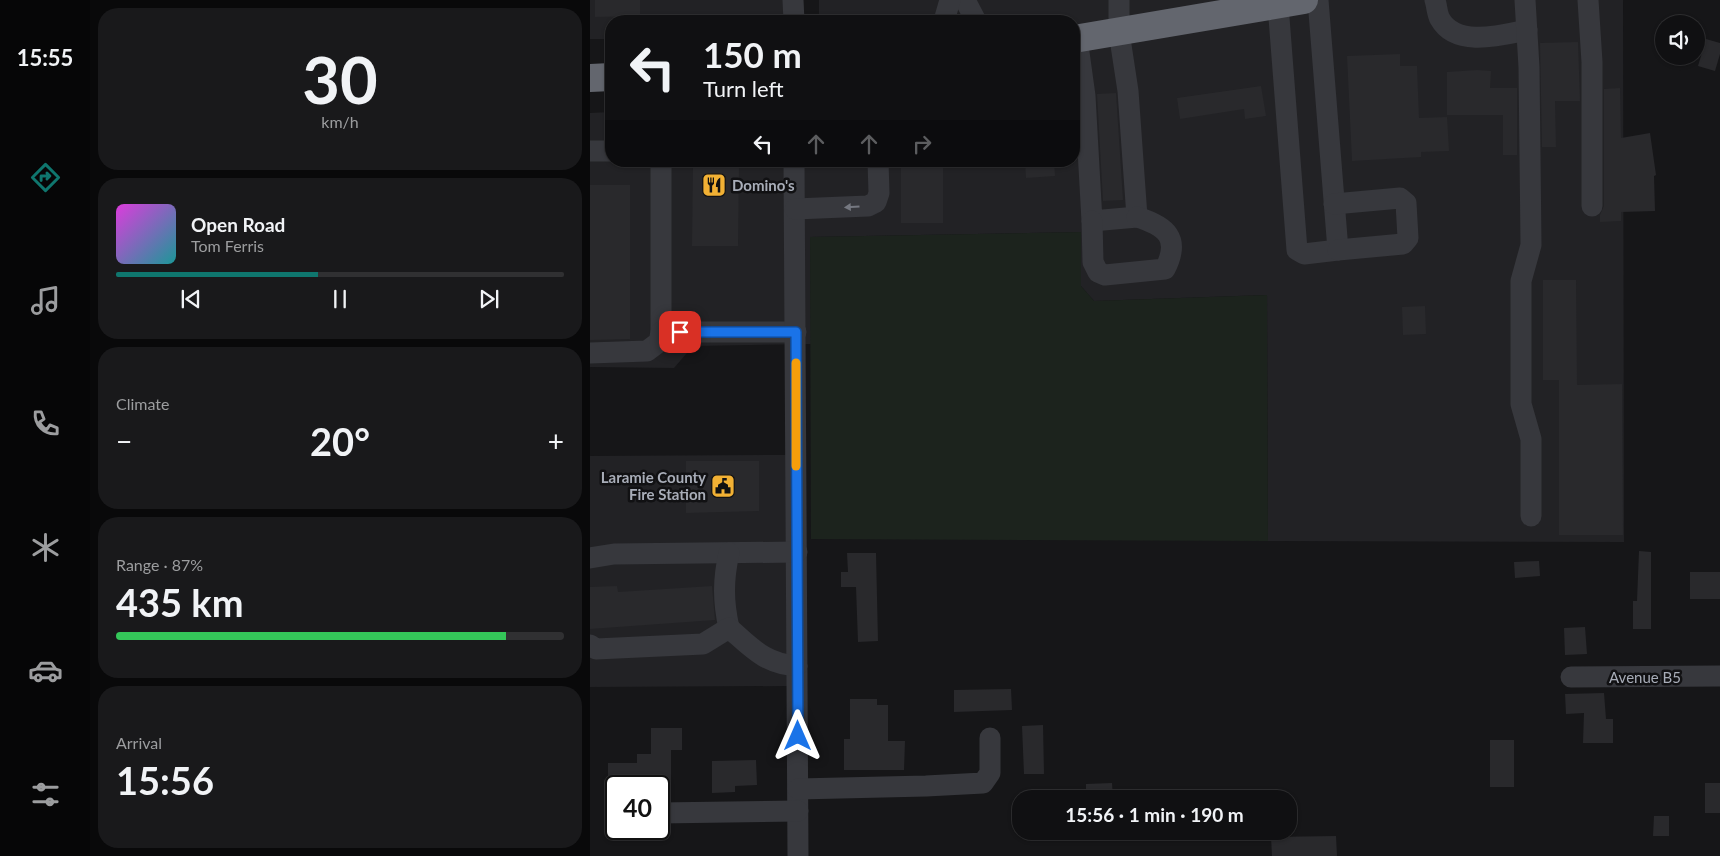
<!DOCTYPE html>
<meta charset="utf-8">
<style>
body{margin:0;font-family:Lato,sans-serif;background:#19191b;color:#f1f3f6;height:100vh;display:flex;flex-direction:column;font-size:19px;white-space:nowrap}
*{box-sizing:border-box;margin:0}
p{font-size:16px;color:#9c9d9f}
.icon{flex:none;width:28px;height:28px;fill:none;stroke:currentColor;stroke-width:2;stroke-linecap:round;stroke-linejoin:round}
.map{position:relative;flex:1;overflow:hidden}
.sheet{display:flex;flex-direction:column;gap:8px;padding:8px;background:#09090a;width:500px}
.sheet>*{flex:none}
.hud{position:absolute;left:15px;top:15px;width:475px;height:152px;border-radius:20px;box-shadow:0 1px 4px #0004,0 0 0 1px #303032;background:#101012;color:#f1f3f6;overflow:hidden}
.tools{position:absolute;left:1065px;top:15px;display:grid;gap:10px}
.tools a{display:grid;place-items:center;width:50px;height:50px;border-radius:50%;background:#101012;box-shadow:0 1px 4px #0004,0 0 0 1px #303032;font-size:25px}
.speed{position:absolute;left:15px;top:775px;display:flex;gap:10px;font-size:25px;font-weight:700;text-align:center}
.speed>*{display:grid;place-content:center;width:65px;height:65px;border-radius:50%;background:#101012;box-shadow:0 1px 4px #0004,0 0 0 1px #303032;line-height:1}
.speed .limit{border:2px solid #111;border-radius:8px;background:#fff;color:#111}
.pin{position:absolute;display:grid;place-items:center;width:42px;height:42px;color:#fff;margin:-21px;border-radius:10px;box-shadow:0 2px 8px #0006}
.me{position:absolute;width:55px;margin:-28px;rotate:0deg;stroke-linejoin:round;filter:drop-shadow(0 0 4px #0008)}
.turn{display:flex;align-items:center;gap:18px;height:105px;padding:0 15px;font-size:22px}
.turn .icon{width:65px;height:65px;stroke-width:2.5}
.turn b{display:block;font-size:35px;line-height:42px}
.lanes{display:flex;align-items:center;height:48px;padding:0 15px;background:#0003;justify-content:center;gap:25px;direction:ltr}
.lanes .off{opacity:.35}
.big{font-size:38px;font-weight:700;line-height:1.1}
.sheet .widget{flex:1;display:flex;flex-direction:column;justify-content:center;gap:8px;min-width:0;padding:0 18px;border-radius:20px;background:#19191b}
.sheet .dial{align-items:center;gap:0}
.dial b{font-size:65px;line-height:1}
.song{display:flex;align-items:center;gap:15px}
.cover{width:60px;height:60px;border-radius:8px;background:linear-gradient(135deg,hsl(300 70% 55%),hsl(180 70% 35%))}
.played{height:5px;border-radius:2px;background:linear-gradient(90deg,#0f766e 45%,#303032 45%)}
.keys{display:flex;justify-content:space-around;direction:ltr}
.heat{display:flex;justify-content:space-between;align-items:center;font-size:28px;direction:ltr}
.charge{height:8px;border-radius:4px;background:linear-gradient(90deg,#34c759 87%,#303032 0)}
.trip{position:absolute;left:422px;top:790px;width:285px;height:50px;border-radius:20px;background:#101012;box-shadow:0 1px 4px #0004,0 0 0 1px #303032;font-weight:700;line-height:50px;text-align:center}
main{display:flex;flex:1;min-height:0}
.tab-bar{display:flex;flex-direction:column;width:90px;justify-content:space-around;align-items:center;background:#060607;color:#9c9d9f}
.tab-bar .icon{width:35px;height:35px}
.tab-bar .selected{color:#0f766e}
.tab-bar b{font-size:22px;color:#f1f3f6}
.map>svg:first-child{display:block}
.built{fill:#222225}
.green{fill:#1c231d}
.building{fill:#29292c}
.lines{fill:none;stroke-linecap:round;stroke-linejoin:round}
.minor{stroke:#37383d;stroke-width:21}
.highway{stroke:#63666e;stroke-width:28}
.oneway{fill:#757881}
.route-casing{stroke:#114b97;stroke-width:12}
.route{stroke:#1a73e8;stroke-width:9}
.slow{stroke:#f59e0b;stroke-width:9}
.labels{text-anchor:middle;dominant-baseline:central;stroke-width:5;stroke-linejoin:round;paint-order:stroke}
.poi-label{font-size:15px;font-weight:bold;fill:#a8adb8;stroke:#111113;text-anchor:start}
.street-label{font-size:15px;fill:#a8adb8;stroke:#111113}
</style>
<main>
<nav class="tab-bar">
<b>15:55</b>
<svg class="icon selected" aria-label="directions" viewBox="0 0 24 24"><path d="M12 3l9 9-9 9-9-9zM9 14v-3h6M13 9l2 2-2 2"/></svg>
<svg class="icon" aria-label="music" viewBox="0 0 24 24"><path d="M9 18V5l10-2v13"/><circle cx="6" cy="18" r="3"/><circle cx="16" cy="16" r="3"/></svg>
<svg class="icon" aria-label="phone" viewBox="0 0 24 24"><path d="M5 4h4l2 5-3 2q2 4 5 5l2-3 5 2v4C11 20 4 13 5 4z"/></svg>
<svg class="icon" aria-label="climate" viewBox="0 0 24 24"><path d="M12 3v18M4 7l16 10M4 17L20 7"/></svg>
<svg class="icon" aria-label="car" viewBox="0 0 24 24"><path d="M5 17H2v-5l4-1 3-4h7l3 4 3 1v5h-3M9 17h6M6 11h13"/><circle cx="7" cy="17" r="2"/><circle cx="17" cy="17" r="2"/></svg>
<svg class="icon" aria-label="filters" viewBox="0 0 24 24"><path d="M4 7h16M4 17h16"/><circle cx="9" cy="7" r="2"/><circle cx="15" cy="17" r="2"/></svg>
</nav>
<section class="sheet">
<div class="widget dial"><b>30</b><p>km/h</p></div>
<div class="widget">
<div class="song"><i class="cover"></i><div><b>Open Road</b><p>Tom Ferris</p></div></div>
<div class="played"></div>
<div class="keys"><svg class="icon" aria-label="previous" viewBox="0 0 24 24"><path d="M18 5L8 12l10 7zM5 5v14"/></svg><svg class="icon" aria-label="pause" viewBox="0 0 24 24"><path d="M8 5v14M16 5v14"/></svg><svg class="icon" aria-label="next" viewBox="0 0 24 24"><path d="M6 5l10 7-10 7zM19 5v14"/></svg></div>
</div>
<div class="widget"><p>Climate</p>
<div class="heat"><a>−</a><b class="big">20°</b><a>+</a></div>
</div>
<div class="widget"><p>Range · 87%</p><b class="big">435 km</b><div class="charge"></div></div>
<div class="widget"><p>Arrival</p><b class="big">15:56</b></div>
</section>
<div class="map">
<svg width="1130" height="856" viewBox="0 0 1130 856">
<rect width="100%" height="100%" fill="#161618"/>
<g class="built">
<path d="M0 0H196L194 21H21V39H0Z"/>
<path d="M229 0H1033L1034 542 678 541 677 295 504 301 491 286V232L220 237 221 344 103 346 84 368 0 367V113L21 112V161H484V21H229Z"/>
<path d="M196 455 198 686 0 687V456Z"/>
</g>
<path class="green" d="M491 232V286L504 301 677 295 678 541 221 539 220 237Z"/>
<g class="building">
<path d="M5 0H50V16L5 17Z"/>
<path d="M1116 39 1130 43V54L1125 71 1108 66Z"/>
<path d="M988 42 990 101H965L966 147H952L950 43Z"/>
<path d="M810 54V66H827L829 118 857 117 859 151 831 152V157L762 161 757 56Z"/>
<path d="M887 70 901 71 900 88H927V155H913V115H857V72Z"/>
<path d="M671 86 676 116 655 119 654 109 590 119 587 98Z"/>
<path d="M1030 88 1031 138 1060 133 1066 175 1064 176 1065 211 1031 212V221L1010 222V215L1014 206V89Z"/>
<path d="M526 93 533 200 513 201 507 94Z"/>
<path d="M311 161 353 163V223H311Z"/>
<path d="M435 161H464L465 176 436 178Z"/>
<path d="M103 163 149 164 148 246H102Z"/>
<path d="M0 185H40V339L0 340Z"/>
<path d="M953 280H986L987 385 1032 384 1033 535H969V380H953Z"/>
<path d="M835 306 836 334 813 335 812 307Z"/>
<path d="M96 461H169V511L96 513Z"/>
<path d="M1049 551 1061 552V629H1043V601H1047Z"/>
<path d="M257 553H286L288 641 268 642 266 587H251V572H258Z"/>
<path d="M949 561 950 576 925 578 924 562Z"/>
<rect x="1100" y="572" width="30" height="27"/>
<path d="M27 586 28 592 122 586 125 620 0 629V587Z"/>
<path d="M995 627 997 654 975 655 974 628Z"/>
<path d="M421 689 422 710 364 712V690Z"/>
<path d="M1014 693 1016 719H1023V743H993L994 713 976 714 975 694Z"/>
<path d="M260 699H287V705H298V741H315L314 770H254V739H260Z"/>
<path d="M453 725 454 774H434L432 726Z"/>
<path d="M61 728H92V750H81V786L18 784V763H47V754H61Z"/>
<rect x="900" y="740" width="24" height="47"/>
<path d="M166 760 167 785 145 786V792L122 793V761Z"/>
<path d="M522 783 523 799H496V784Z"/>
<rect x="1115" y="783" width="15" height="30"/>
<path d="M1064 816H1079V836H1063Z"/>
<path d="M746 836 747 856H682L681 837Z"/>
</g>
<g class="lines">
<g class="minor">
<path d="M203 0 204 21"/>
<path d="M375 0 386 21"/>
<path d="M845 0C847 6 847 14 850 19 866 48 912 35 937 30"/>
<path d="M935 0 939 67 941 245 931 281V404L941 439V516"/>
<path d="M998 0 1002 62V206"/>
<path d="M688 5 707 250 714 254 748 250 728 0"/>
<path d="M354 21 360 0"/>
<path d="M487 38 495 96 502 221 547 217 538 91 529 32V0"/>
<path d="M0 151H21"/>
<path d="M71 161V332H206"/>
<path d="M204 161 208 856"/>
<path d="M744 204 810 198 816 203 818 238 813 244 748 250"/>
<path d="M205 209 278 206 286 202 289 193 288 161"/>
<path d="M502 221 503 262 508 272 515 275 575 269C591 238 576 226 547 217"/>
<path d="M0 353 57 351 69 342 71 332"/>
<path d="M0 558 24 554 207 552"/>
<path d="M139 628C133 601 133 580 139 553"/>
<path d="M0 645 6 649 113 644 139 628C162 648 175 664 207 666"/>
<path d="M981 677 1130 676"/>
<path d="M208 789 336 786 393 783 400 773V738"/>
<path d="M69 813 208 811"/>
</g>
<g class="highway">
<path d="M484 39 714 0"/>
<path d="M0 78 21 77"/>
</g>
</g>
<defs><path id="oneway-solid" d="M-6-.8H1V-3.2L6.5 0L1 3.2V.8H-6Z" transform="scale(1.25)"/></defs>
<use class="oneway" href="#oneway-solid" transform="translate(262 207) rotate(177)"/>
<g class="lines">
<g class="route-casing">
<path id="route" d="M90 332H206L208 736"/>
</g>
<use href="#route" class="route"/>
<path class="slow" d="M206 363V466"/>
</g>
<defs>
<g id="restaurant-square" transform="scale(1.25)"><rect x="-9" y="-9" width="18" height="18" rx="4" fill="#f2b134" stroke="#111113"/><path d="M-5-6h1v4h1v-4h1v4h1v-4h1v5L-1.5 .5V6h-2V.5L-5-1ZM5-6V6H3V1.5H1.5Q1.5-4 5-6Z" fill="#111"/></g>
<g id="civic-square" transform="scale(1.25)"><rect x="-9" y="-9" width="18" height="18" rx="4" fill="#f2b134" stroke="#111113"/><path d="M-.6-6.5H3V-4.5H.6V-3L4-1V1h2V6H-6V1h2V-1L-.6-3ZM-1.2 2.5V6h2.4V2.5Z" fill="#111"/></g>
</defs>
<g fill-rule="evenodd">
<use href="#restaurant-square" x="124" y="185"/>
<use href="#civic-square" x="133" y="486"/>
</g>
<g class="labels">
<g class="poi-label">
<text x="142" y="185">Domino's</text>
<text x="116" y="477" text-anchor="end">Laramie County<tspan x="116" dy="17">Fire Station</tspan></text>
</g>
<g class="street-label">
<text x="1055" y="677">Avenue B5</text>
</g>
</g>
</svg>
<div class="tools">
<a><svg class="icon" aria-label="sound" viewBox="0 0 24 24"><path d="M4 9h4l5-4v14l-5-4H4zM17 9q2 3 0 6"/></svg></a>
</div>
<div class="speed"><div class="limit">40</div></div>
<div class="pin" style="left:90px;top:332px;background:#d93025"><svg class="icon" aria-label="arrive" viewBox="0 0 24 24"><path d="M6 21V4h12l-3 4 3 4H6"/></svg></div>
<svg class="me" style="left:208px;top:736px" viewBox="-20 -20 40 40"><path d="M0-17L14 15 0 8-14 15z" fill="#1a73e8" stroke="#fff" stroke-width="4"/></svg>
<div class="trip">15:56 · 1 min · 190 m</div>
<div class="hud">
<div class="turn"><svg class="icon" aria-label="left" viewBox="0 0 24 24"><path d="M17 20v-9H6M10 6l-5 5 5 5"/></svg><div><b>150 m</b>Turn left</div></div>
<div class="lanes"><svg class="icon" aria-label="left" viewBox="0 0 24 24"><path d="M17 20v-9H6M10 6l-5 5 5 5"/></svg><svg class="icon off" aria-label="ahead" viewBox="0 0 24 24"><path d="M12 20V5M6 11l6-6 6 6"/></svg><svg class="icon off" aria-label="ahead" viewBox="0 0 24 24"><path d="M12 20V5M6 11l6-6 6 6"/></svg><svg class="icon off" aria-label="right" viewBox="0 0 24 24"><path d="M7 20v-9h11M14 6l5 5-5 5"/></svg></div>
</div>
</div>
</main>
